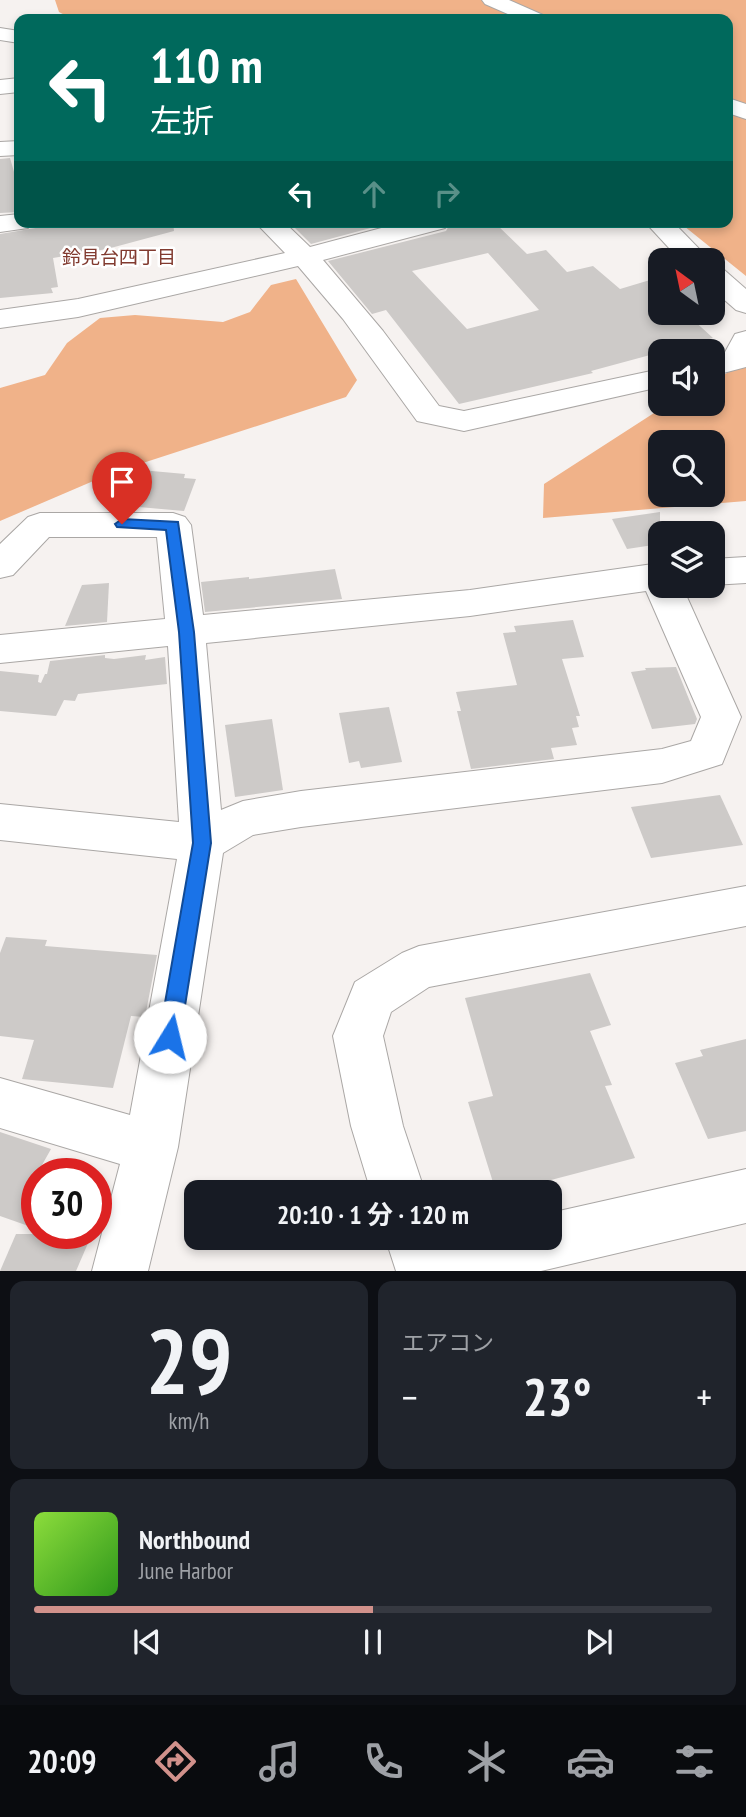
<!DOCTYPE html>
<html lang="ja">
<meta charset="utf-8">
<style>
body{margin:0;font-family:"PT Sans Narrow","Noto Sans JP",sans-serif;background:#20242c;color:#f1f3f6;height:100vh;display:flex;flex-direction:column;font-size:26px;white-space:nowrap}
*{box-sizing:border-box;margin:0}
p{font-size:23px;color:#9ea1a6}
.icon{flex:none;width:38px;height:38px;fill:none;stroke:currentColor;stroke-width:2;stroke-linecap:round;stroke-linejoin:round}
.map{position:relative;height:1271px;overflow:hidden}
.drawer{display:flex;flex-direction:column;gap:10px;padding:10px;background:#0d0f14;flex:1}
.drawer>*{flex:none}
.guide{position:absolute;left:14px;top:14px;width:719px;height:214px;border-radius:14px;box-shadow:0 4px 10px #0003;background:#00695c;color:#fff;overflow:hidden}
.needle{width:46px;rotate:327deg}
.controls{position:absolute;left:648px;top:248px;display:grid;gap:14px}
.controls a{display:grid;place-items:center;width:77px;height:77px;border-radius:14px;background:#171b24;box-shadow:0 4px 10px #0003;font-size:35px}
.speed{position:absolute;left:21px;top:1158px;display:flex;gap:14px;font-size:35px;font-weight:700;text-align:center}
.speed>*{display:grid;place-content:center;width:91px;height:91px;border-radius:50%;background:#171b24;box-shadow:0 4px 10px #0003;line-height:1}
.speed .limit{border:10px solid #d22;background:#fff;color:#111}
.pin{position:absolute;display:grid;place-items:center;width:60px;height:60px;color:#fff;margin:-72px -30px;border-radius:50% 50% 50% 0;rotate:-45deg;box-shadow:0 0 7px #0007}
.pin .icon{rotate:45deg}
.me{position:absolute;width:77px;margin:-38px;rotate:9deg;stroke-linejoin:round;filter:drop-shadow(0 0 5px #0008)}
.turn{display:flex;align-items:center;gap:24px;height:147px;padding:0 21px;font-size:32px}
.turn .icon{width:91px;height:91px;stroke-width:2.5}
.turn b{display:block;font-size:49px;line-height:60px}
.lanes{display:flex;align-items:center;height:66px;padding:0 21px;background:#0003;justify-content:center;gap:35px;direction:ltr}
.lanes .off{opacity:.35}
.big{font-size:52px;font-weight:700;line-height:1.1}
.drawer .tile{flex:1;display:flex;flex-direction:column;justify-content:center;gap:10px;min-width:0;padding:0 24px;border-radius:14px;background:#20242c}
.drawer .dial{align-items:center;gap:0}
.dial b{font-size:91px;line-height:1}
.song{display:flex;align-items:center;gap:21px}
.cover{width:84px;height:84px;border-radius:10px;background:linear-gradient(135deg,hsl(90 70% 55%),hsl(110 70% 35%))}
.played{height:7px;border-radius:4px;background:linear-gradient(90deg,#d1918b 50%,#363941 50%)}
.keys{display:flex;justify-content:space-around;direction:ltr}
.heat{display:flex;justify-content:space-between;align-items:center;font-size:38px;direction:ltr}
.drawer .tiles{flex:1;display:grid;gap:10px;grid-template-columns:1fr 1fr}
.tile:last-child{grid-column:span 2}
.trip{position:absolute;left:184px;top:1180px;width:378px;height:70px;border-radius:14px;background:#171b24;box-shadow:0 4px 10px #0003;font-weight:700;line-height:70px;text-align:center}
.dock{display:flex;height:112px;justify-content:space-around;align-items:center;background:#090b0e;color:#9ea1a6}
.dock .icon{width:49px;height:49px}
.dock .current{color:#d1918b}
.dock b{font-size:32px;color:#f1f3f6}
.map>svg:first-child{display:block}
.forest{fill:#f0b289;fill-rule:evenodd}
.building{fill:#cdcac8;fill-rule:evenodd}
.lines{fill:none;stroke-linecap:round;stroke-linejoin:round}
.minor-casing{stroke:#aaa7a5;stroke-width:2}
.minor{fill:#fff;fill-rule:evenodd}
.route{fill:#1a73e8;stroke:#114b97;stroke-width:2}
.labels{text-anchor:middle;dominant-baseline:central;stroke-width:5;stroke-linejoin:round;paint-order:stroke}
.far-neighbourhood-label{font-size:19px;fill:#813a2f;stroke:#fff}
</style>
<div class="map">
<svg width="746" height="1271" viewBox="0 0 746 1271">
<rect width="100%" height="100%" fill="#f6f2f0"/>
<g class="forest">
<path d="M55 0H746V276L679 222H728V19H72L59 12Z"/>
<path d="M296 279 357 380 346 397 112 473 0 521V388L45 375 67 343 100 318 135 315 223 322 250 312 271 285Z"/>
<path d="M746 363V501L543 518 544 484 668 404H712V381ZM660 443H712V495H660Z"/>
</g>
<g class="building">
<path d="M10 158 19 189V212L0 213V159Z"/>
<path d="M71 222H173L174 231 107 249 53 258 58 287 51 288 53 293 0 298V234Z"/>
<path d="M289 222H393L311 244Z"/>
<path d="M451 222H494L527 254 546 250 567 272 593 266 620 289 660 277V325L690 317 713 338 591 371 593 373 459 404 386 310 372 314 328 261 446 231ZM488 253 539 310 467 329 412 271Z"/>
<path d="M141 470 185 474 184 478 196 479 184 511 116 505 129 473 140 474Z"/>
<path d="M660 512V544L627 549 612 519Z"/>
<path d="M335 569 342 599 205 612 201 582 249 577V579Z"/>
<path d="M109 583 107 622 65 626 82 585Z"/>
<path d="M573 620 584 657 562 659 580 716H576L579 727 572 728 577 745 551 748 554 759 471 769 457 711H461L456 692 517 685 503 633 516 632 514 626Z"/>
<path d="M105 655V658L114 659 146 655 145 660 165 657 167 684 78 694 75 701 64 700 56 716 0 711V671L39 675 38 682 41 683 45 674H47L50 661Z"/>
<path d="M676 667 697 719 695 724 652 729 631 672 646 670 645 668Z"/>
<path d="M389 707 402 762 361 768 359 761 349 763 339 713Z"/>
<path d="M272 719 283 790 235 797 225 725Z"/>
<path d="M720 795 743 845 651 858 631 807Z"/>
<path d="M6 937 47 940 45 946 157 955 145 1017 131 1016 113 1088 22 1079 34 1040 0 1036V953Z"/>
<path d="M590 973 611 1025 590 1031 612 1085 605 1086 635 1158 505 1192H496L468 1102 493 1096 465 998Z"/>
<path d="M746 1039V1131L708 1139 675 1063 703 1056 700 1050Z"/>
<path d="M0 1132 51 1149 37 1174V1229L0 1216Z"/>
<path d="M16 1234H92L76 1271H0Z"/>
</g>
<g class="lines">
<g class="minor-casing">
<g id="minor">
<path d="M482 0H509L543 15 546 19H519L485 4Z"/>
<path d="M0 28 19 31V43L0 40Z"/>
<path d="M19 78V92L0 94V80Z"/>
<path d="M728 98 746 104V119L728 113Z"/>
<path d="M19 141V155L0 156V142Z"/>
<path d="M19 214V222H32L28 228 0 232V216Z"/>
<path d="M255 222H284L310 247 404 222H449L445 228 323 260 383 331 439 406 464 411 651 371 660 372V390L651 389 464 431 417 421 343 319 298 266 78 317 0 328V310L78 299 285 253Z"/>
<path d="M645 222H673L711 261H681Z"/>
<path d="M712 266 722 268 746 289V313L736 310 712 289Z"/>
<path d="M746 331V367L712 376V357L724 354 735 334Z"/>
<path d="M40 513H173L185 517 191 525 203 615 470 590 660 563V586H682L741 717 722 764 662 783 301 827 253 835 223 853 178 1147 148 1271H92L120 1164 0 1128V1078L130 1115 177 859 0 840V804L179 822 168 646 0 663V635L165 619 157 537H49L13 575 0 578V544L28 517ZM646 591 701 717 691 741 662 749 301 791 243 801 221 810 206 643 470 616Z"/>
<path d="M746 557V583L712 585V559Z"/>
<path d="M746 886V926L429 987 391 1012 383 1036 403 1126 425 1192H371L351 1126 333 1036 355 982 402 953 419 946Z"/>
<path d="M746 1169V1223L541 1271H396L385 1237H550V1213Z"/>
</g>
</g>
<use href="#minor" class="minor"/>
</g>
<path class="route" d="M122 519 178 522 194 632 211 843 180 1037 177 1043 170 1046 162 1043 159 1037 193 843 179 632 166 530 117 527 115 524Z"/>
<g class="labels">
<g class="far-neighbourhood-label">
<text x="119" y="257">鈴見台四丁目</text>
</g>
</g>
</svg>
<div class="controls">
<a><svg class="needle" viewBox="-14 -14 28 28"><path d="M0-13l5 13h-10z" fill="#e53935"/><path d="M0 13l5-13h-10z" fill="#9ea1a6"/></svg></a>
<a><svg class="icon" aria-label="sound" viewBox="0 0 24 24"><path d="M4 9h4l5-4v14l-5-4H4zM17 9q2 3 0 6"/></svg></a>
<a><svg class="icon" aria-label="search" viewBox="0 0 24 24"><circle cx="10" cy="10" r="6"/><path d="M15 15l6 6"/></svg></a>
<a><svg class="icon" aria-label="layers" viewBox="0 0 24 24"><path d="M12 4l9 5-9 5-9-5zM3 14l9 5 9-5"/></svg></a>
</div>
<div class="speed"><div class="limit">30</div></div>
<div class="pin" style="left:122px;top:524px;background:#d93025"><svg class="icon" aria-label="arrive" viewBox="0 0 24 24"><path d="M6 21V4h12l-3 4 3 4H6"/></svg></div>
<svg class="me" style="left:170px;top:1037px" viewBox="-20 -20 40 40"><circle r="19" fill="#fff"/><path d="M0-13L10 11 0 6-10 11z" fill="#1a73e8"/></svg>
<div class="trip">20:10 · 1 分 · 120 m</div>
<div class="guide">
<div class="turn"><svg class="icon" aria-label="left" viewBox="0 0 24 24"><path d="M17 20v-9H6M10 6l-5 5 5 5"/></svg><div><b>110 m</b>左折</div></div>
<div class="lanes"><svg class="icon" aria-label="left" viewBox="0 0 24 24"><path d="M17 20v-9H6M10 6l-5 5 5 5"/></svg><svg class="icon off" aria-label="ahead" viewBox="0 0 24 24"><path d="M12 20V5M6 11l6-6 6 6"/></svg><svg class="icon off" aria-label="right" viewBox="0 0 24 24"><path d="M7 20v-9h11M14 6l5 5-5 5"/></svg></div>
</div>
</div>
<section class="drawer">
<div class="tiles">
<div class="tile dial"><b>29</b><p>km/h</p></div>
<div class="tile"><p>エアコン</p>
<div class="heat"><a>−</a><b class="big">23°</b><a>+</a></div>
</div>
<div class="tile">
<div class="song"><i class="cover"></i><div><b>Northbound</b><p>June Harbor</p></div></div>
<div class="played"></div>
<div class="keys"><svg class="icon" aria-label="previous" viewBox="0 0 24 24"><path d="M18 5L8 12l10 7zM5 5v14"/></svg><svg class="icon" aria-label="pause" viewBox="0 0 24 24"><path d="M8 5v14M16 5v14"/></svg><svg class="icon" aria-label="next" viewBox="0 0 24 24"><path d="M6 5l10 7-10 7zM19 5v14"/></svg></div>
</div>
</div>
</section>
<nav class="dock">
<b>20:09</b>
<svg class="icon current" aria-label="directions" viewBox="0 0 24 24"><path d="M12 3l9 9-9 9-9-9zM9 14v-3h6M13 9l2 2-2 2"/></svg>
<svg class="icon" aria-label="music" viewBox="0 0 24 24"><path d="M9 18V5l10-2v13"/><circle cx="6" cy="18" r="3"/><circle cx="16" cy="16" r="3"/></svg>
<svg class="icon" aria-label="phone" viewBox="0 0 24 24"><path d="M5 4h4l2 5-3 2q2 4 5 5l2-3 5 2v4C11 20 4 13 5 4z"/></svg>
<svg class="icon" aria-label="climate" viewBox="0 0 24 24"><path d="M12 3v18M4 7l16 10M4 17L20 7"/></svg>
<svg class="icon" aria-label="car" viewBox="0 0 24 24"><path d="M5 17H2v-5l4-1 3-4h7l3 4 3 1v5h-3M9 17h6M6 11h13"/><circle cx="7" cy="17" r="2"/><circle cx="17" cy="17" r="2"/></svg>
<svg class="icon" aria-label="filters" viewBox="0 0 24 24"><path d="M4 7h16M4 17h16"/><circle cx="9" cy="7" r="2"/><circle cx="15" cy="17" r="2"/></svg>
</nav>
